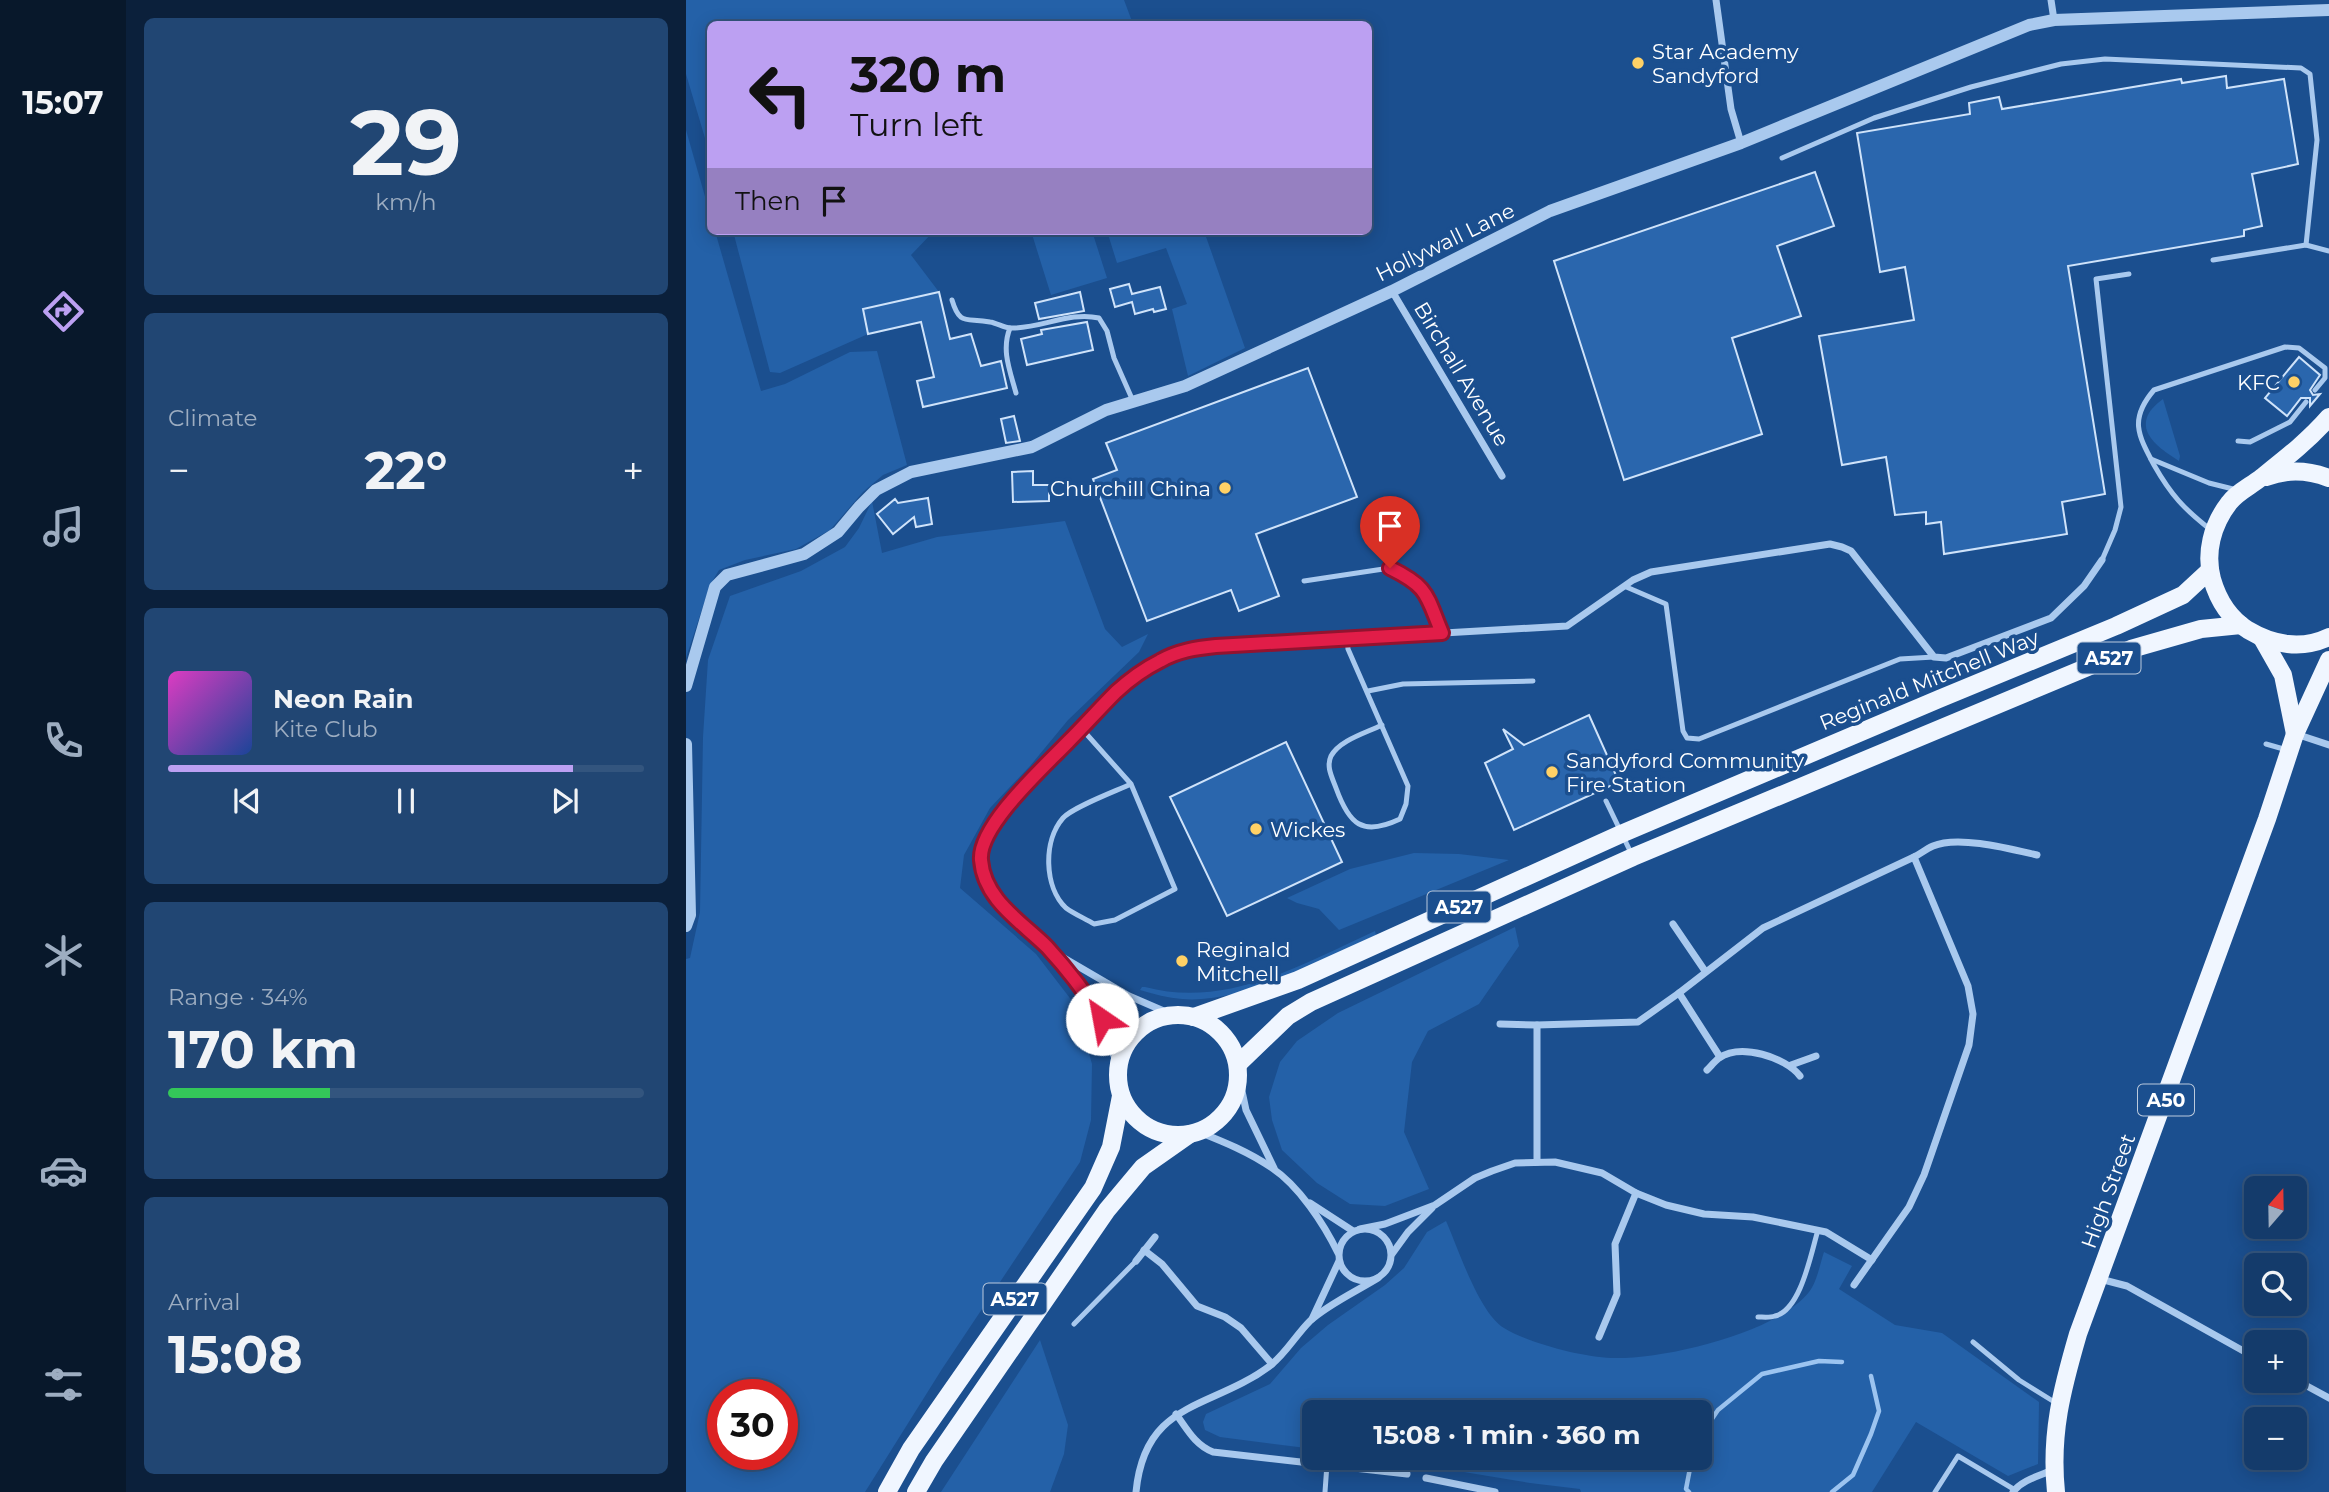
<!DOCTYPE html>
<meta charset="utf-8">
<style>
body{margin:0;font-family:Montserrat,sans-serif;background:#214673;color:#f1f3f6;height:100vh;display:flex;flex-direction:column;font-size:26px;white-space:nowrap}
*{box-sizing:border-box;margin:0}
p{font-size:23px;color:#9dadc1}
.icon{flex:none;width:38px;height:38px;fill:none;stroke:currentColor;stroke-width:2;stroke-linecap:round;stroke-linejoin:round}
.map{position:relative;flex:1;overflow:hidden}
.drawer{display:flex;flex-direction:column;gap:18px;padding:18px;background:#0b203b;width:560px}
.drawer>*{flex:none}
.guide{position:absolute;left:21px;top:21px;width:665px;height:214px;border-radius:10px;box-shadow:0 4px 18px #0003,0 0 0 2px #33557e;background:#bca0f2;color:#111;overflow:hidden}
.needle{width:46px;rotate:20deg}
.tools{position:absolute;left:1558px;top:1176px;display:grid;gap:14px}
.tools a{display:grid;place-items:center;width:63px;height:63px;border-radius:10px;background:#143b6b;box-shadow:0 4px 18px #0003,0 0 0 2px #33557e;font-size:35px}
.speed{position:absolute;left:21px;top:1379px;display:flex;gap:14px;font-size:35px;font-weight:700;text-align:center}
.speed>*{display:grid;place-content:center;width:91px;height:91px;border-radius:50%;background:#143b6b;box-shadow:0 4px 18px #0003,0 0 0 2px #33557e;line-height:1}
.speed .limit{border:10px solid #d22;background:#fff;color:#111}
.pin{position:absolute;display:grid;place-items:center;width:60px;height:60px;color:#fff;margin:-72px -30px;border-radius:50% 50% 50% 0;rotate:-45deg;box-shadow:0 0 7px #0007}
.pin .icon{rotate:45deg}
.me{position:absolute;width:77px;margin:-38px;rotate:327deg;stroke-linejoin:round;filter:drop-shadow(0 0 5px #0008)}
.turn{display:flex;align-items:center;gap:24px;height:147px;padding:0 28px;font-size:32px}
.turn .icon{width:91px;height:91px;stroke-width:2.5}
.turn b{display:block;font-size:49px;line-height:60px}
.then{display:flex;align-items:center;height:66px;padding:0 28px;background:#0003;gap:14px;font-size:26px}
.big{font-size:52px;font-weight:700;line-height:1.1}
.drawer .tile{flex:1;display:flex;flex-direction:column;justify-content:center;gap:10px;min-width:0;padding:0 24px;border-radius:10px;background:#214673}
.drawer .dial{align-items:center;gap:0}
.dial b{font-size:91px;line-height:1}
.song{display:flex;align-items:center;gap:21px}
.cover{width:84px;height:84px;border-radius:10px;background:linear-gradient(135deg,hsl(310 70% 55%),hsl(220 70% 35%))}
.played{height:7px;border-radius:4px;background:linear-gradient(90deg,#bca0f2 85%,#33557e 85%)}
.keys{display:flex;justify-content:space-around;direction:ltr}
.heat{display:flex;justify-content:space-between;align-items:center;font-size:38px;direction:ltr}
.charge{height:10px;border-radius:5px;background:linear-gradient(90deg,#34c759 34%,#33557e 0)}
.trip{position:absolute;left:616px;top:1400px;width:410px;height:70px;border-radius:10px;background:#143b6b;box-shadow:0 4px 18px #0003,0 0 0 2px #33557e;font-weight:700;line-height:70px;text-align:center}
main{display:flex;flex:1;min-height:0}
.tabs{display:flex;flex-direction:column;width:126px;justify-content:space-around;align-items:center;background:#08182b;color:#9dadc1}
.tabs .icon{width:49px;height:49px}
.tabs .active{color:#bca0f2}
.tabs b{font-size:32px;color:#f1f3f6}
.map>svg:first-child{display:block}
.green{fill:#2461a8;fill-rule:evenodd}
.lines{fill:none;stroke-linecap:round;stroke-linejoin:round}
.stream{stroke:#9cc4f0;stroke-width:4.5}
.building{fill:#2a66ad;stroke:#cfe3fa;stroke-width:2}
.service{stroke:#a9c9ee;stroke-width:5}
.minor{stroke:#a9c9ee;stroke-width:7}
.tertiary{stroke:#a9c9ee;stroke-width:12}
.primary{stroke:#f0f6ff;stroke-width:18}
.route-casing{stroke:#92132f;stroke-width:18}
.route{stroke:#e11d48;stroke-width:12}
.poi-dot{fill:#ffd166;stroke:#1b4f8f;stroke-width:2.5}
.labels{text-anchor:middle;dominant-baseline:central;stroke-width:7;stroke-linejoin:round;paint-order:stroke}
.shield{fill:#1b4f8f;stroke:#bbcadd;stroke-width:2}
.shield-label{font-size:19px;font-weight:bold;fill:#fff}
.poi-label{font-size:21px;fill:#fff;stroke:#1b4f8f;text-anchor:start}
.street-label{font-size:21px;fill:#fff;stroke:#1b4f8f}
</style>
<main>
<nav class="tabs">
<b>15:07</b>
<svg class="icon active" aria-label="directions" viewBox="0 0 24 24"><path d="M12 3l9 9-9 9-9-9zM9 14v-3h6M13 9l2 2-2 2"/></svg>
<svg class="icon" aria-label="music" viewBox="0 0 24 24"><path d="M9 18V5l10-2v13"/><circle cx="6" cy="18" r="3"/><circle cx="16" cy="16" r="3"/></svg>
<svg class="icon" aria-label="phone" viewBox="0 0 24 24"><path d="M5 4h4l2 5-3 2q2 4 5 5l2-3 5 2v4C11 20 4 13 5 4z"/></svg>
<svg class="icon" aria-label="climate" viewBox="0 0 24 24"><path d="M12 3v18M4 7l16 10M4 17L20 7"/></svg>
<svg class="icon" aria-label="car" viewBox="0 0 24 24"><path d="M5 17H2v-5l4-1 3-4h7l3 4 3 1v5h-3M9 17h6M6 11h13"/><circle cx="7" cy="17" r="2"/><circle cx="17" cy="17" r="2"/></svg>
<svg class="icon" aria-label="filters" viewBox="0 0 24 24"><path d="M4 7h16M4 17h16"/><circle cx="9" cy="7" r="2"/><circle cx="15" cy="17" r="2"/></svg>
</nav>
<section class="drawer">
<div class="tile dial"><b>29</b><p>km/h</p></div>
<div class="tile"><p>Climate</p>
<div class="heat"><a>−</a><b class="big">22°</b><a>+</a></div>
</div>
<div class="tile">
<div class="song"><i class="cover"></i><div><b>Neon Rain</b><p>Kite Club</p></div></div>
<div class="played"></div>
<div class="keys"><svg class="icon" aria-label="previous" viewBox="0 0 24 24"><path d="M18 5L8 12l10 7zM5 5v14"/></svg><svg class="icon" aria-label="pause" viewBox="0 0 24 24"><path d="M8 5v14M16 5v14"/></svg><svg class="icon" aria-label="next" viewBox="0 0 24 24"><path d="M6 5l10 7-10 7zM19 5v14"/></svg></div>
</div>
<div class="tile"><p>Range · 34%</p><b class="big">170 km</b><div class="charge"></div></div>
<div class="tile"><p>Arrival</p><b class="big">15:08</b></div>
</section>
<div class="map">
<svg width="1643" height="1492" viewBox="0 0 1643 1492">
<rect width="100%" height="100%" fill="#1b4f8f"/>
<g class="green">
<path d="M0 0H438L447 24H24V155L0 74Z"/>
<path d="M0 130 24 214V231H29L75 391 99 384 164 352 191 351 221 465 197 475 177 492 144 530 110 549 59 560 33 570 24 585 0 658Z"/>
<path d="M47 231H248L225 255 253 292 177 309 182 334 94 373 84 372Z"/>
<path d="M345 231H406L421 278 365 295Z"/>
<path d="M421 231H518L559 348 502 376 486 309 501 304 480 248 431 263Z"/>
<path d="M1477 399 1494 456 1493 461C1469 446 1441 425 1477 399Z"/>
<path d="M186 501 196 553 251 537 379 521 419 629 436 647 462 634 453 652 382 720 344 766 304 808 278 855 274 888 350 954 390 1006 406 1064 405 1120 394 1162 256 1369 179 1492H0V959L4 958 14 912 17 737 22 660 44 596 115 571 159 547 173 528ZM37 1395H96V1454H37Z"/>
<path d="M728 853 773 854 823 860 653 930 633 909 611 903 601 898 664 869Z"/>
<path d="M829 927 833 946 793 1004 742 1031 726 1062 718 1132 743 1189 699 1206 664 1204 631 1183 596 1150 586 1120 583 1097 594 1062 611 1041 652 1013Z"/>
<path d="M689 931 690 935C636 960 558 1004 496 999 482 998 468 994 454 990L456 987H459C540 1009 617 964 689 931Z"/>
<path d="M760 1221C772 1248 793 1313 818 1328 842 1343 896 1357 925 1358 976 1360 1091 1333 1123 1292 1131 1282 1134 1264 1138 1252L1166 1266 1153 1289 1209 1325 1256 1333 1353 1402 1352 1464 1322 1476 1230 1422 1186 1492H895L894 1489 844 1483 693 1458H1013V1412H628V1449L534 1437 519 1430 517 1422 520 1414 584 1384 615 1348 642 1325 699 1285 718 1268 741 1232Z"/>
<path d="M354 1340 382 1425 378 1454 364 1492H255Z"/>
</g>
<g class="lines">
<g class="stream">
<path d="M1013 1438 1032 1410 1076 1374 1133 1361 1156 1362"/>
<path d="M1003 1492 1000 1489 1006 1458"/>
<path d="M1146 1492 1167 1475 1185 1434 1193 1411 1185 1376"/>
</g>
</g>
<g class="building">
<path d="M1540 76 1541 88 1598 79 1612 164 1566 174 1576 226 1558 230V236L1382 266 1419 494 1376 502 1381 534 1258 554 1255 522 1240 524V512L1209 515 1200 457 1156 465 1133 336 1228 320 1219 267 1194 272 1171 133 1284 114 1283 103 1313 97 1316 109 1495 79 1496 83Z"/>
<path d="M1129 172 1148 226 1091 246 1115 316 1046 338 1076 434 938 480 868 261Z"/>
<path d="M443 284 446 294 474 287 480 309 468 312 467 309 449 314 446 302 429 307 424 289Z"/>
<path d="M253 292 264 339 285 334 295 366 315 361 321 388 237 407 231 381 248 377 235 322 182 334 177 309Z"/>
<path d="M394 292 398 311 353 319 349 303Z"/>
<path d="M401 322 407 350 341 365 335 339 356 334 355 330Z"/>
<path d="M1613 357 1634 375 1624 390 1627 395 1634 394 1624 406V398H1615L1601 416 1579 398Z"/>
<path d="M622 368 671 497 570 534 593 596 553 611 545 590 461 621 407 479 431 470 420 443Z"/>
<path d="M328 416 334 441 320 443 315 419Z"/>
<path d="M347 471V485H363V501L327 502 326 472Z"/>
<path d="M242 498 246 524 230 527 228 517 207 534 191 514 209 499 212 503Z"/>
<path d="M903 715 933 782 828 830 799 763 827 749 817 729 838 745Z"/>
<path d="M600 742 656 862 541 916 484 797Z"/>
</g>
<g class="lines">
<g class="service">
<path d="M1096 158 1188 118 1285 87 1375 64 1419 59 1615 68 1624 74 1631 140 1620 245"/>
<path d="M1527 260 1620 245 1643 251"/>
<path d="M266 300C274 327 281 317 304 322 311 323 318 328 325 328 355 329 383 311 413 318L421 331 428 358 447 401"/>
<path d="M324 328C315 350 324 371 330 393"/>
<path d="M1552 441 1564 442 1604 422 1620 402"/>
<path d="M1465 459 1523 483 1551 490"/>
<path d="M1525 530C1498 509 1485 495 1468 465 1452 435 1443 419 1468 390L1599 347 1613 348 1639 368V378L1629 390"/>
<path d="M1416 560 1429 530 1435 507 1410 279 1443 274"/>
<path d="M618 581 704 568 726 578 739 591 756 633"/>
<path d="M938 586 980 604 997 731 1001 738 1013 739 1214 659 1248 657"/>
<path d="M661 637 662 649 722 786 720 804 714 819C676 837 663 824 650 788 646 777 640 767 645 756 654 740 680 733 696 725"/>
<path d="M682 691 717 684 847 681"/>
<path d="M396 729 445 784C430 791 387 807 377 818 357 841 358 887 380 908 388 914 400 919 408 924L429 920 489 889 445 784"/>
<path d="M1580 744 1601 750"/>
<path d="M920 801 946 855"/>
<path d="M1072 1317C1077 1317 1084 1318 1089 1316 1115 1310 1125 1253 1132 1230"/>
<path d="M388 1324 450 1261"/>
<path d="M1287 1342 1333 1380 1370 1403"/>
<path d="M639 1492 641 1464"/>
<path d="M1249 1492 1272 1456 1329 1490"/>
</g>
<g class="minor">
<path d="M1030 0 1045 109 1055 143"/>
<path d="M1365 0 1368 20"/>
<path d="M706 291 816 476"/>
<path d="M1610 734 1643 745"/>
<path d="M987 924 1019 971"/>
<path d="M366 951 443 996 487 1015"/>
<path d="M993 993 1034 1057"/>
<path d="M814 1024 851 1025 952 1022 993 993 1077 928 1228 857C1234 854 1240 849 1247 846 1272 835 1325 849 1351 855"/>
<path d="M851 1025V1162"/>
<path d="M1105 1065 1130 1056"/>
<path d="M432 1067C423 1044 418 1020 404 999 391 981 375 962 360 946 336 922 282 884 298 843 313 804 358 768 387 738 430 693 464 653 530 646L881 626 947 580 965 572 1144 544 1156 547 1165 551 1248 657 1260 658 1365 618 1398 586 1416 560"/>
<path d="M1021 1070C1025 1066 1029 1061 1033 1058 1055 1043 1099 1057 1114 1076"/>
<path d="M553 1077 560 1110 588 1168"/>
<path d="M513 1132C538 1142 563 1152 586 1168 613 1186 638 1224 652 1253"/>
<path d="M624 1203 667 1231"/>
<circle cx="679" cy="1255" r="26"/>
<path d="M674 1229 699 1224 749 1205 789 1178 806 1171 829 1163 869 1162 916 1173 950 1193 980 1205 1018 1214 1067 1217 1140 1232 1186 1260"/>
<path d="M458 1250 476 1264 511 1306 539 1317 555 1328 586 1364"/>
<path d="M706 1254 722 1232 746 1208"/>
<path d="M450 1261 469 1237"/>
<path d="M1414 1279 1441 1286 1570 1358"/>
<path d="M1168 1285 1223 1207 1238 1175 1283 1045 1287 1014 1282 986 1228 857"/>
<path d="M626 1319 653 1261"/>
<path d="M913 1337 931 1294 929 1244 950 1193"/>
<path d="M1608 1379 1643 1398"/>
<path d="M490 1414C501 1429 509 1445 527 1452L721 1474"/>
<path d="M740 1478 809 1492"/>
<path d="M450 1492C459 1399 526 1410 585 1365 600 1353 610 1335 624 1321 641 1305 671 1291 692 1278"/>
<path d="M1327 1492C1336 1480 1353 1476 1367 1470"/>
</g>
<g class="tertiary">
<path d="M0 686 29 587 41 575 118 554 152 532 173 507 190 490 225 472 346 447 420 410 499 386 706 291 864 211 1055 143 1343 25 1368 20 1643 10"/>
<path d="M0 744 4 915 0 926"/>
</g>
<g class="primary">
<path d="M1643 417C1623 440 1600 458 1576 477 1565 486 1551 492 1543 503 1526 525 1519 553 1526 579 1532 600 1543 618 1562 630 1587 645 1616 650 1643 637"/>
<path d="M1580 477C1601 469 1622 470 1643 478"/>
<path d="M1576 638 1597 675 1609 734"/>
<circle cx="492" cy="1075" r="60"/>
<path d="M508 1017 612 980 935 834 1253 699 1430 626 1497 595 1524 570"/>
<path d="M552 1064 602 1016 625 1002 947 857 1445 649 1515 629 1555 625"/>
<path d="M201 1492 225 1449 407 1188 425 1147 435 1096"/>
<path d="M230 1492 248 1461 421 1210 457 1167 504 1134"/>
<path d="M1370 1492C1364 1434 1376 1389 1392 1334L1581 819 1609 734 1643 660"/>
</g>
</g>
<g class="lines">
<g class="route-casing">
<path id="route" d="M416 1019C400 993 382 970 361 947 336 922 298 900 295 860 292 826 359 766 382 742 398 726 414 708 430 692 443 680 458 669 474 661 491 651 510 648 530 646L756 633C740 595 743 587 704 568"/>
</g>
<use href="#route" class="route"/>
</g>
<g class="poi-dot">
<circle cx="952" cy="63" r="7"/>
<circle cx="1608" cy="382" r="7"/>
<circle cx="539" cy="488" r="7"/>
<circle cx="866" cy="772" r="7"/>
<circle cx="570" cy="829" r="7"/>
<circle cx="496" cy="961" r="7"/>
</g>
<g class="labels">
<g class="shield">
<rect x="1391.5" y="642.5" width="63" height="31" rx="5"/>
<rect x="741.5" y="891.5" width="63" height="31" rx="5"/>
<rect x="1452" y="1084.5" width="56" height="31" rx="5"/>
<rect x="297.5" y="1283.5" width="63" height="31" rx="5"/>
</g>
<g class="shield-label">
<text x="1423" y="658">A527</text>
<text x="773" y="907">A527</text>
<text x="1480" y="1100">A50</text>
<text x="329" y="1299">A527</text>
</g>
<g class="poi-label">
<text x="966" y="51">Star Academy<tspan x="966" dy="24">Sandyford</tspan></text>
<text x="1594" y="382" text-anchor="end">KFC</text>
<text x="525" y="488" text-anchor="end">Churchill China</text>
<text x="880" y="760">Sandyford Community<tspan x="880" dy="24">Fire Station</tspan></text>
<text x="584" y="829">Wickes</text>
<text x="510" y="949">Reginald<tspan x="510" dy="24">Mitchell</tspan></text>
</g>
<g class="street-label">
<text transform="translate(759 242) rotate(-26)">Hollywall Lane</text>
<text transform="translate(776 374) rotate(59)">Birchall Avenue</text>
<text transform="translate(1243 680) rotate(-22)">Reginald Mitchell Way</text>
<text transform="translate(1422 1191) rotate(-70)">High Street</text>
</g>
</g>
</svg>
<div class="tools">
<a><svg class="needle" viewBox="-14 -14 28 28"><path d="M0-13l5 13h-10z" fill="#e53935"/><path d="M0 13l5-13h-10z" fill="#9dadc1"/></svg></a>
<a><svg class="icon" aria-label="search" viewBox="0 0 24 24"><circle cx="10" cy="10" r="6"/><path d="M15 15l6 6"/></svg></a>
<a>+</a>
<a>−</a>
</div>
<div class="speed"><div class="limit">30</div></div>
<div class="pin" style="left:704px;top:568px;background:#d93025"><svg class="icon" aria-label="arrive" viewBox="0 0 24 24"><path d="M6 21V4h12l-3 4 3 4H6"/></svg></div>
<svg class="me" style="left:416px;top:1019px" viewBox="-20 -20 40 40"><circle r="19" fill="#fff"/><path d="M0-13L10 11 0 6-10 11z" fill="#e11d48"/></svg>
<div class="trip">15:08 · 1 min · 360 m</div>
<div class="guide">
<div class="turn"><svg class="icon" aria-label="left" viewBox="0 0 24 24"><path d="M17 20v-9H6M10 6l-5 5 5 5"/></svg><div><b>320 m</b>Turn left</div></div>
<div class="then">Then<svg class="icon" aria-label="arrive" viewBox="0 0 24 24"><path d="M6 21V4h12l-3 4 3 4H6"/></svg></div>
</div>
</div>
</main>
